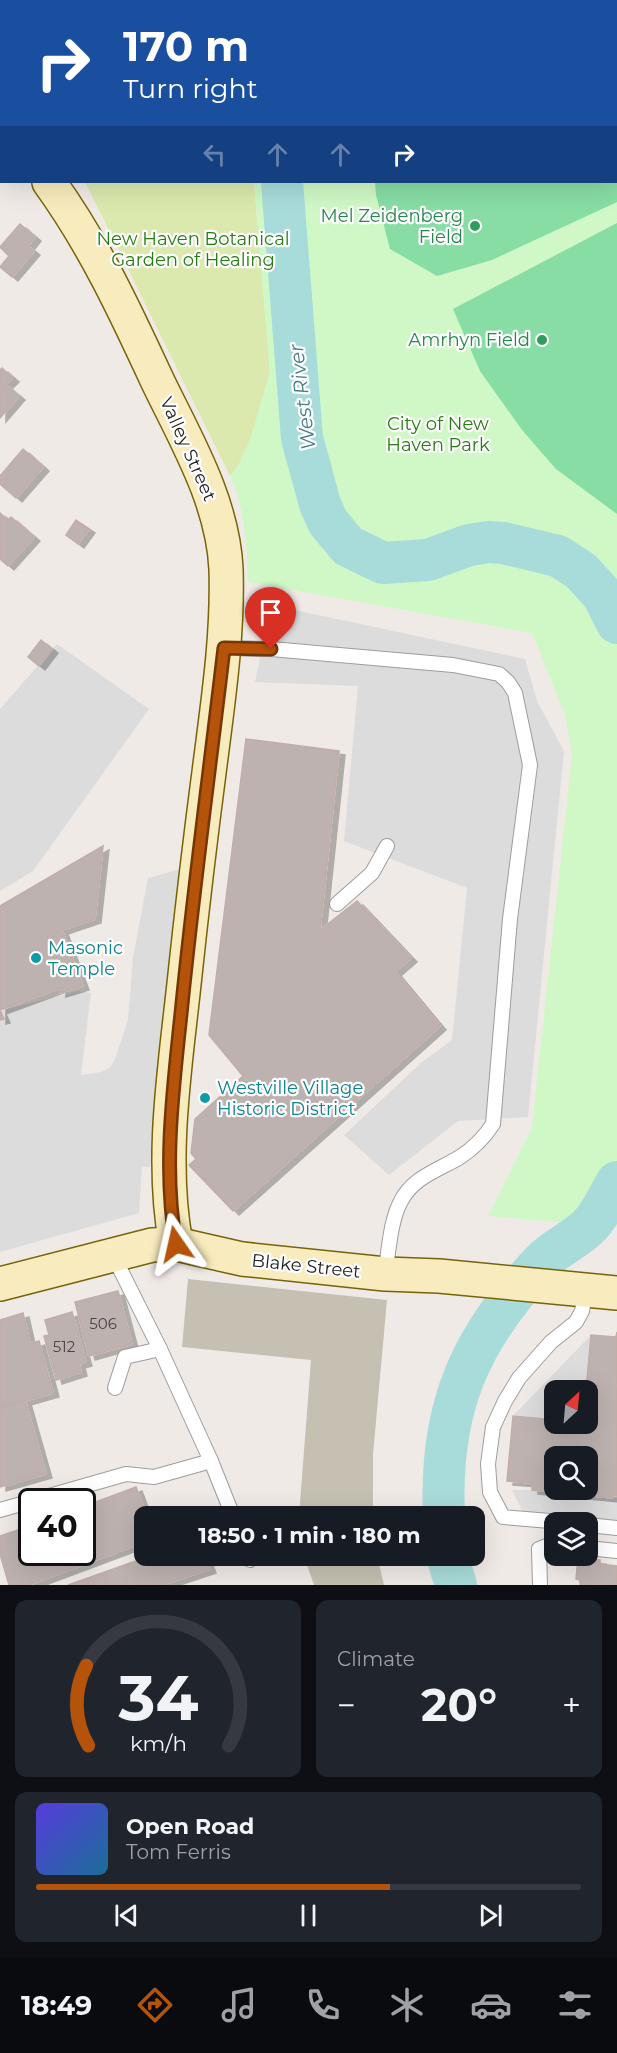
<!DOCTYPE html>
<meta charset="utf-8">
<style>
body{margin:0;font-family:Montserrat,sans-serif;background:#20242c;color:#f1f3f6;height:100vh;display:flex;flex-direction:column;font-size:22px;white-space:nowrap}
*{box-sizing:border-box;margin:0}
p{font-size:20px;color:#9ea1a6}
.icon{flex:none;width:33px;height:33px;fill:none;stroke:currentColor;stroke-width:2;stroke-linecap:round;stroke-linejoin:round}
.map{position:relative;height:1585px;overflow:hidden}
.side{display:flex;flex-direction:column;gap:15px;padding:15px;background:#0d0f14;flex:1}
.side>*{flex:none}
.guide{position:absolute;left:0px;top:0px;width:618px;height:183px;box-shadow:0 6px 24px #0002;background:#1a4fa0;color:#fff;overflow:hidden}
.needle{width:39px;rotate:26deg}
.controls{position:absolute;left:544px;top:1380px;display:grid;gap:12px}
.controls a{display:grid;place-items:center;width:54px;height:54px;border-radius:12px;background:#171b24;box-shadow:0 6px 24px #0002;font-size:30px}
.speed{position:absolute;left:18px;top:1488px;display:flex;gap:12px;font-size:30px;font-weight:700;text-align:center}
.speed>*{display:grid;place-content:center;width:78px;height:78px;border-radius:50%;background:#171b24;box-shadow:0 6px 24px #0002;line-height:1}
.speed .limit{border:3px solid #111;border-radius:9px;background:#fff;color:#111}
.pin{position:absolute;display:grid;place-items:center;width:51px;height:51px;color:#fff;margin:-62px -26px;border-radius:50% 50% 50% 0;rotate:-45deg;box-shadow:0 0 6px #0007}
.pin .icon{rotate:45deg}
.me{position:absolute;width:66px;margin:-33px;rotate:349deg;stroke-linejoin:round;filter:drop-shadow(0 0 4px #0008)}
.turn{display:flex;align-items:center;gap:21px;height:126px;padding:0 24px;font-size:27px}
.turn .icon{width:78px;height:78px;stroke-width:2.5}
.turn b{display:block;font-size:42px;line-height:51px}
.lanes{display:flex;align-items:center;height:57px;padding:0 24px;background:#0003;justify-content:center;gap:30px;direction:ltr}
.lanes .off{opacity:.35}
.big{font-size:45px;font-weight:700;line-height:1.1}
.side .widget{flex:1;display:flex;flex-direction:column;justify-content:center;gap:9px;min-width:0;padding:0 21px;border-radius:12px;background:#20242c}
.side .dial{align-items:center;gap:0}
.dial svg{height:156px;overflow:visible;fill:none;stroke:#363941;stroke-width:7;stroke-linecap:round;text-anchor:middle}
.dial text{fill:#f1f3f6;stroke:none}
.song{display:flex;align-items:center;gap:18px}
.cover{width:72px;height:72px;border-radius:9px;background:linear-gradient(135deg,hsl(250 70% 55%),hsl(200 70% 35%))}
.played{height:6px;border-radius:3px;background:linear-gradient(90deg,#b45309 65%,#363941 65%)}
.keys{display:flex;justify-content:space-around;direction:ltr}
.heat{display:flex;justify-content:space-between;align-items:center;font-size:33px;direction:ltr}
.side .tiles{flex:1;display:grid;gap:15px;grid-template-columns:1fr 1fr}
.widget:last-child{grid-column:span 2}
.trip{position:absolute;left:134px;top:1506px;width:351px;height:60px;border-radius:12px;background:#171b24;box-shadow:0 6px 24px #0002;font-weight:700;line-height:60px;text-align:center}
.dock{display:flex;height:96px;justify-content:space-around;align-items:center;background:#090b0e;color:#9ea1a6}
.dock .icon{width:42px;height:42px}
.dock .active{color:#b45309}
.dock b{font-size:27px;color:#f1f3f6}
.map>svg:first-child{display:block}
.construction{fill:#c5c0b2}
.grass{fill:#dbe9ae}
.park{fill:#cff8c6}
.pitch{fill:#87dda4}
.parking{fill:#dcdcdc}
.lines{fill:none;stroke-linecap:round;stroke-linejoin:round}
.stream{stroke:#a8dcda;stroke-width:7}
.river{stroke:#a8dcda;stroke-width:42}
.building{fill:#bdb2b0;stroke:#c2ada9;stroke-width:1.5;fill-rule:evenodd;filter:url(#shadow)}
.lane-casing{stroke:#9d9d9d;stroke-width:16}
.secondary-casing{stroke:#766408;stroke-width:36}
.lane{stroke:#fff;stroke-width:14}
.secondary{stroke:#f8ebbd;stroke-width:33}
.route-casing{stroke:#753606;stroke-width:15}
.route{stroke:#b45309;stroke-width:10}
.leisure-dot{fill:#2e9e5b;stroke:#fff;stroke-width:2}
.culture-dot{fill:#0f9aa8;stroke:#fff;stroke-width:2}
.labels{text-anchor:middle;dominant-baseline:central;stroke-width:4.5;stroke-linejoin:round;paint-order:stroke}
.number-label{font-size:15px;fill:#474444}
.leisure-label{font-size:18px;fill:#27864d;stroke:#fff;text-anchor:end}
.park-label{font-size:18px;fill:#247d0f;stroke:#fff}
.street-label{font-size:18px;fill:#202020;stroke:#fff}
.culture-label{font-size:18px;fill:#0d838f;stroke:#fff;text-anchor:start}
.water-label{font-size:20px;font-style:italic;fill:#427d8f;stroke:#fff}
</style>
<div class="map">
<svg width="617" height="1585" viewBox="0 0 617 1585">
<defs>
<filter id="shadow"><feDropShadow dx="6" dy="4" stdDeviation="0" flood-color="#0004"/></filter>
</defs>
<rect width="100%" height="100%" fill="#f0eae7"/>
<g class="construction">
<path d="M188 1279 387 1300 373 1454V1516H299L311 1360 182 1347Z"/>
<path d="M304 1556H377L384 1585H314Z"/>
</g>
<path class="grass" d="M85 182H254L270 372 251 438 237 468 230 476Z"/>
<path class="park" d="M200 0H617V1227L488 1216 532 1127 572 755 565 715 532 633 248 582C247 548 245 508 230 476L237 468 251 438 270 372 254 182H616V2Z"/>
<g class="pitch">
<path d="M617 138V202L492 260 437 276 390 249 376 195 375 182H616Z"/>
<path d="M617 223V514L556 469 522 430 480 371 453 309Z"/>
</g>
<g class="parking">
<path d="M271 605 525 659 537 701 564 751 528 1117 458 1121 389 1175 344 1135 422 1062 452 1040 467 888 344 841 358 686 255 682Z"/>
<path d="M57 644 149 709 33 871 0 891V709Z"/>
<path d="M181 869 167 984 150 1167H142L139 1213 0 1252V1011L78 991 91 993 81 1075 101 1072 110 1068 115 1059 128 1020 133 958 148 878Z"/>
<path d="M591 1335 586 1390H555V1420L513 1416Z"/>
<path d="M512 1490H532L617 1498V1528L588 1522H562L526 1519Z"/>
</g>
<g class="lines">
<path class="stream" d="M303 2V0"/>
<g class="river">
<path d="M223 0 225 2"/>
<path d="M282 182 302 438 320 504 328 522 348 546 383 563 428 560 469 545 488 542 503 543 558 556 581 571 603 595 617 623"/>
<path d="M444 1516C439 1409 469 1339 543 1261 557 1247 577 1239 590 1225 601 1214 609 1195 617 1182"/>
<path d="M447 1556 456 1585"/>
</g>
</g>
<g class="building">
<path d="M20 224 35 237 28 246 34 251 12 277 0 267 9 256 0 247Z"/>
<path d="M2 368 13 378 6 385 19 396 0 418V370Z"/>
<path d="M23 449 43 467 16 498 0 484V476Z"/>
<path d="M0 513 8 520 11 517 34 537 8 566 0 559Z"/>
<path d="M76 520 89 529 78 544 66 535Z"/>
<path d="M41 640 52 649 39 666 28 657Z"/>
<path d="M246 739 339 751 320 930 357 901 411 958 395 972 440 1026 233 1211 189 1165 196 1159 191 1153 195 1119 243 1076 209 1035Z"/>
<path d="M103 846 95 919 62 930 83 986 60 993V988L0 1010 4 1019 0 1020V906Z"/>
<path d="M118 1291 132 1344 89 1356 75 1302Z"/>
<path d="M72 1312 86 1362 79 1364 81 1372 56 1380 44 1336 49 1335 45 1320Z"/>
<path d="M23 1313 30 1344 39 1341 53 1393 0 1408V1320Z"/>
<path d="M617 1332V1496L612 1495V1498L532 1490V1483L507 1481 513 1416 555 1420V1424H588V1390H586L591 1335 616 1337ZM555 1456H588V1490H555Z"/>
<path d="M25 1400 46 1474 0 1487V1408Z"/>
<path d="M136 1487 147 1516H144V1542L29 1585H9L0 1554V1536L32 1525V1552H82V1507Z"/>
<path d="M150 1556H205L210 1569 162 1585H68Z"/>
<path d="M578 1558 600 1560V1564L617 1566V1585H580V1580L576 1579Z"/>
</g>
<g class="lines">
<g class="lane-casing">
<g id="lane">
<path d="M224 648 271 649 453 665 499 674 508 682 515 693 530 765 510 919 493 1124C484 1138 474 1148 460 1157 439 1170 413 1177 401 1201 390 1221 389 1251 385 1274"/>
<path d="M337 904 372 873 387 846"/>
<path d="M115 1388 125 1357 160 1349"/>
<path d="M211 1461 233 1516"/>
<path d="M0 1510 126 1474 154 1477 211 1461 160 1349 113 1255"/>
<path d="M562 1522 503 1517 490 1492 488 1464 493 1427 505 1401 519 1378 551 1342 576 1322 582 1311 586 1290"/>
<path d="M588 1525 617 1528"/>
<path d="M588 1548 617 1551"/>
<path d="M248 1556 250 1560"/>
<path d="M540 1585 539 1549 549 1545H555"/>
</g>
</g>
<g class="secondary-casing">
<g id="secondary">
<path d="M0 136 2 137"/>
<path d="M49 182C94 244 126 313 158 382 186 440 223 502 226 569 228 632 219 695 211 757 201 833 192 908 184 984 175 1068 160 1160 176 1244"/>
<path d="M0 1284 152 1245 176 1244 242 1259 385 1274 439 1276 617 1293"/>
</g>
</g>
<use href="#lane" class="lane"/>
<use href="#secondary" class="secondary"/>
</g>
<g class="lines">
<g class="route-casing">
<path id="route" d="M176 1244C162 1166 174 1083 182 1004 194 885 210 767 224 648L271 649"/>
</g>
<use href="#route" class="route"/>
</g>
<g class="leisure-dot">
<circle cx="475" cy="226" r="6"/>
<circle cx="542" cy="340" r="6"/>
</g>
<g class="culture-dot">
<circle cx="36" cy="958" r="6"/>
<circle cx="205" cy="1098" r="6"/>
</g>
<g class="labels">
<g class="number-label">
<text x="103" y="1323">506</text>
<text x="64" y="1346">512</text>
</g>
<g class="leisure-label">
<text x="463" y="216">Mel Zeidenberg<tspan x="463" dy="21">Field</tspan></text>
<text x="530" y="340">Amrhyn Field</text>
</g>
<g class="park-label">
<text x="193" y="239">New Haven Botanical<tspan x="193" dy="21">Garden of Healing</tspan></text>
<text x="438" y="424">City of New<tspan x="438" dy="21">Haven Park</tspan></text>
</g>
<g class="street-label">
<text transform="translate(188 449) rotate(66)">Valley Street</text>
<text transform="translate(306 1266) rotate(6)">Blake Street</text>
</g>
<g class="culture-label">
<text x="48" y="948">Masonic<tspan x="48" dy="21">Temple</tspan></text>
<text x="217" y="1088">Westville Village<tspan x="217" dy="21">Historic District</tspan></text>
</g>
<g class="water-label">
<text transform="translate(302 397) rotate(-97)">West River</text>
</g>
</g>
</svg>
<div class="controls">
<a><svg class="needle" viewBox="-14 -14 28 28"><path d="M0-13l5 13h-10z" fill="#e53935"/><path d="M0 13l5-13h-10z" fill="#9ea1a6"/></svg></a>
<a><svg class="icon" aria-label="search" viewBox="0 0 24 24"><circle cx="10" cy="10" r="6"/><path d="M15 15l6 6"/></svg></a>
<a><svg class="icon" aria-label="layers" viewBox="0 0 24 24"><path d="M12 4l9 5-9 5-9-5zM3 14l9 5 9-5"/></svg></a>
</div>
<div class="speed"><div class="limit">40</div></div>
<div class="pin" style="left:271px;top:649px;background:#d93025"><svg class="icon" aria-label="arrive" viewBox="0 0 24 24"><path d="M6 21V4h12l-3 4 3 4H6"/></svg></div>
<svg class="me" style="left:176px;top:1244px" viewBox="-20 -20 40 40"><path d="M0-17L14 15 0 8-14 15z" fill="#b45309" stroke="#fff" stroke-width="4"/></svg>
<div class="trip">18:50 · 1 min · 180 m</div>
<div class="guide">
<div class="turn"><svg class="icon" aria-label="right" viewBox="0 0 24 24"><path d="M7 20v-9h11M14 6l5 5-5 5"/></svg><div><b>170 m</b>Turn right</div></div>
<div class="lanes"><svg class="icon off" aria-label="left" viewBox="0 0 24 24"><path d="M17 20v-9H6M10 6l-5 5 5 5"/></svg><svg class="icon off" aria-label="ahead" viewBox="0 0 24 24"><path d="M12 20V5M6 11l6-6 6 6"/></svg><svg class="icon off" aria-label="ahead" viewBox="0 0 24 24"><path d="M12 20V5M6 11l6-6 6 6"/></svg><svg class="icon" aria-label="right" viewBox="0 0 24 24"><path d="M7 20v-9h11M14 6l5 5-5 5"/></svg></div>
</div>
</div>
<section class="side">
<div class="tiles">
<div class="widget dial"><svg viewBox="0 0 100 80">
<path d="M14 69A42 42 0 1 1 86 69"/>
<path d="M14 69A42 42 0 0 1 13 28" stroke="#b45309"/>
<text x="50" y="56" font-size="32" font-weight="700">34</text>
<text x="50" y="72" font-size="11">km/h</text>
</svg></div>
<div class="widget"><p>Climate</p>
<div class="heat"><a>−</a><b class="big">20°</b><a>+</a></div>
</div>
<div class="widget">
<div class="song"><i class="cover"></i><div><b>Open Road</b><p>Tom Ferris</p></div></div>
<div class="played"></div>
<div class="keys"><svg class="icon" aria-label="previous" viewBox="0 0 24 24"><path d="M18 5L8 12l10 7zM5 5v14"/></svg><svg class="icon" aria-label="pause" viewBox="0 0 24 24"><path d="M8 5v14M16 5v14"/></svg><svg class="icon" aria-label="next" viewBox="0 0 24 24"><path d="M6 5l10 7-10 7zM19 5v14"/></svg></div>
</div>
</div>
</section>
<nav class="dock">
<b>18:49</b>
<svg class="icon active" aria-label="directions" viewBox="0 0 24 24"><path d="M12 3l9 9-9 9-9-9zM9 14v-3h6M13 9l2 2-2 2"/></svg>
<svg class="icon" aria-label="music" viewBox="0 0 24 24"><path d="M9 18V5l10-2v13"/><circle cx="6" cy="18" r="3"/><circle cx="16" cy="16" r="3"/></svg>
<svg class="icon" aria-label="phone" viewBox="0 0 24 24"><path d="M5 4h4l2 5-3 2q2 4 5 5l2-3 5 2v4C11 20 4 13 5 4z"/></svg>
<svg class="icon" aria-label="climate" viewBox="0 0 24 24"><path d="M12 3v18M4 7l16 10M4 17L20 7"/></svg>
<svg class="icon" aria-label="car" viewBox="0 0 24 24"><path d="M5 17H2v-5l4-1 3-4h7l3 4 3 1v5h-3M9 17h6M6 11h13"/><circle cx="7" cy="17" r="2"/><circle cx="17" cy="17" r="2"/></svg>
<svg class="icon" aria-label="filters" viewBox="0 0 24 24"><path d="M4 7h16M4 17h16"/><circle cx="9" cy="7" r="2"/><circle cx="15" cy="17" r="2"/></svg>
</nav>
